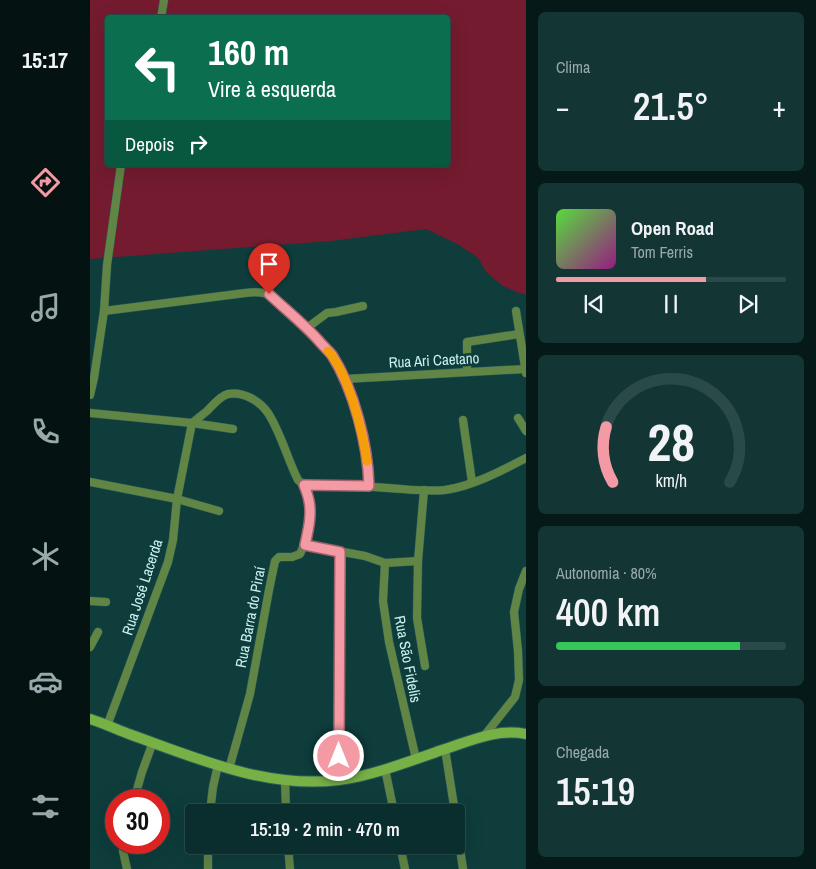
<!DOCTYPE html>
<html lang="pt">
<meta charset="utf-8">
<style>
body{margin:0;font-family:"Archivo Narrow",sans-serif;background:#133635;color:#f1f3f6;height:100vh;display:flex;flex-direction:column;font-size:19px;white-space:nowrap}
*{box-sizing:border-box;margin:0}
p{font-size:16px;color:#99a8aa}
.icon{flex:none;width:28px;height:28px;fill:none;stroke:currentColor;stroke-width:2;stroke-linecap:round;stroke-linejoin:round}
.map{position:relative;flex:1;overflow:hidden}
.sheet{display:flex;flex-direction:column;gap:12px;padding:12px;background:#061919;width:290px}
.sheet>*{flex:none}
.top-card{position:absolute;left:15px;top:15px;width:345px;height:152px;border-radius:5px;box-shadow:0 5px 20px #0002,0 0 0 1px #2a4a49;background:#0b6e4f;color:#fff;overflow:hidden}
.speed{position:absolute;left:15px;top:789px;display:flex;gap:10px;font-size:25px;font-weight:700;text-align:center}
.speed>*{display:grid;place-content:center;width:65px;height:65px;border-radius:50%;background:#0a2e2d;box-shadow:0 5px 20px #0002,0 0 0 1px #2a4a49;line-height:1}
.speed .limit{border:8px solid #d22;background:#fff;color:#111}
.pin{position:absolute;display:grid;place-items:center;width:42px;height:42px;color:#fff;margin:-51px -21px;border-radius:50% 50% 50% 0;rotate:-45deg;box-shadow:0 0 5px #0007}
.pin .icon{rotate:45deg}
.me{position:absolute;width:55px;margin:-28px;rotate:0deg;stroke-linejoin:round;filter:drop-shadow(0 0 4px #0008)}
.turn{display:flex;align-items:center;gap:18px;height:105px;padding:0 20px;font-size:22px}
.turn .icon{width:65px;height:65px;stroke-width:2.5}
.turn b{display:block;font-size:35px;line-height:42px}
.then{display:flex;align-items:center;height:48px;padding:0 20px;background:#0003;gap:10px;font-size:19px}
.big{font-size:38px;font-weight:600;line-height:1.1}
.sheet .widget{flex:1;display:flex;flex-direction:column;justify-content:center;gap:8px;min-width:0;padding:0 18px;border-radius:8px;background:#133635}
.sheet .dial{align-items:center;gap:0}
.dial svg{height:130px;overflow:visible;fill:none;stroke:#2a4a49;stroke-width:7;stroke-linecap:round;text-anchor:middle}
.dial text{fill:#f1f3f6;stroke:none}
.song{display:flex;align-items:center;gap:15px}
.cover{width:60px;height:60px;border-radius:8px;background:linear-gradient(135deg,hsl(110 70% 55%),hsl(310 70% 35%))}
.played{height:5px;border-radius:2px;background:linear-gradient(90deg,#f49aa4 65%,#2a4a49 65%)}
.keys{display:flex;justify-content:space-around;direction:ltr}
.heat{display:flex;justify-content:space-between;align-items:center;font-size:28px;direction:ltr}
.charge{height:8px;border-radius:4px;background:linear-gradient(90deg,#34c759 80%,#2a4a49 0)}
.trip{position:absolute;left:95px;top:804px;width:280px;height:50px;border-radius:5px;background:#0a2e2d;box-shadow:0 5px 20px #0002,0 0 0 1px #2a4a49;font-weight:600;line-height:50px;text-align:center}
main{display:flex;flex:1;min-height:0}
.dock{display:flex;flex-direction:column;width:90px;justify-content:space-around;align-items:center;background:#041212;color:#99a8aa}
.dock .icon{width:35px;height:35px}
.dock .current{color:#f49aa4}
.dock b{font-size:22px;color:#f1f3f6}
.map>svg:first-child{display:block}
.green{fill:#741b2f;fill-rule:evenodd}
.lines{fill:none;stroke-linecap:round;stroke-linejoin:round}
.minor-casing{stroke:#2c5a59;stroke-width:9}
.secondary-casing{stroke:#2c5a59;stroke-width:12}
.minor{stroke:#608545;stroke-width:8}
.secondary{stroke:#77b146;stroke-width:10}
.route-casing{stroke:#9f646b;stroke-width:12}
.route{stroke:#f49aa4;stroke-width:9}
.slow{stroke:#f59e0b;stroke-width:9}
.labels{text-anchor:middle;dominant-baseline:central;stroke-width:5;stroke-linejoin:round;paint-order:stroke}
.street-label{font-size:15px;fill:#caf1ef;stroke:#0e3d3c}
</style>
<main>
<nav class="dock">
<b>15:17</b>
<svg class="icon current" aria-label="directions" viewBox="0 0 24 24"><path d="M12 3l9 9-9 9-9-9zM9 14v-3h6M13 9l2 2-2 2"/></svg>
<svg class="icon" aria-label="music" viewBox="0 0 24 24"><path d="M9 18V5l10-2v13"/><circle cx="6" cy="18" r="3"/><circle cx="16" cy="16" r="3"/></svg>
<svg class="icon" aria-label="phone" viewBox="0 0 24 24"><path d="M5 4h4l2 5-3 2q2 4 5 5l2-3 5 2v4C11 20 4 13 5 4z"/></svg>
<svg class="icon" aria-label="climate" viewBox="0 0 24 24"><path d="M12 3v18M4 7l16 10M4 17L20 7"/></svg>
<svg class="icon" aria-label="car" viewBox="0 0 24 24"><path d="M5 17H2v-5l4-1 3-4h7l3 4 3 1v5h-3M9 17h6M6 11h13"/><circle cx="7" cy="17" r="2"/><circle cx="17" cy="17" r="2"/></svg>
<svg class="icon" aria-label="filters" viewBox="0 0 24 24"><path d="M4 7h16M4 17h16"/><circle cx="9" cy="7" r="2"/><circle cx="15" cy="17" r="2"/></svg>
</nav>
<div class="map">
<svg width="436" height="869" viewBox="0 0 436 869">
<rect width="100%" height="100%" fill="#0e3d3c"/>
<path class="green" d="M0 0H436V294L429 293 413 286 396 272 388 258 369 245 336 229 241 241 0 259ZM18 18H358V165H18Z"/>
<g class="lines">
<g class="minor-casing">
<g id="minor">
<path d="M71 18 74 0"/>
<path d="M14 311 155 293C162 292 172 292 178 294 184 297 196 309 201 314 215 326 232 340 242 355 265 390 278 445 279 486"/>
<path d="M426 311 436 373"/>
<path d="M217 328 237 313 246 312 273 306"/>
<path d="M377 372V342L429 334"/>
<path d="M255 379 435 369"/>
<path d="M0 395 4 378 14 311 17 265 31 165"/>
<path d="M0 413 102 423 143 429"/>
<path d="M428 418 436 431"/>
<path d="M373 420 382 482"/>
<path d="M0 482 87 499 129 511"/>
<path d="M214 485C242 484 270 486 298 488 316 489 336 492 355 490 383 486 411 471 436 458"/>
<path d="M334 490 328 561 327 618 335 666"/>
<path d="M215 545 275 556 295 563 328 561"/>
<path d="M295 563 293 601 299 642 326 759"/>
<path d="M0 601 16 602"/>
<path d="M0 647 8 632"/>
<path d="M17 726 78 562 83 540 87 499 102 423C107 419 112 415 117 411 123 405 130 396 138 394 153 391 170 401 178 413 191 433 197 458 208 480 210 482 212 483 214 485 215 487 216 490 217 493 223 512 219 536 210 554L202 557H189L185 561 179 590 160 694 139 769"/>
<path d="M394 736 425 697 429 680 428 651 424 612 429 589 436 571"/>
<path d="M355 749 365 812"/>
<path d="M295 769 304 812"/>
<path d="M195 780 196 812"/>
<path d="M249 780 250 552"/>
<path d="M44 800 52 772 63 742"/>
<path d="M120 812 123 787 128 765"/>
<path d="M366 822 373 869"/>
<path d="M33 842V851L37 869"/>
<path d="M118 845V869"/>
<path d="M198 845 200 869"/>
<path d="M310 845 315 869"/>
</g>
</g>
<g class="secondary-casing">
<path id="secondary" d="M0 719C13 723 26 729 39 734 106 758 176 789 249 780 282 776 323 760 355 749 380 741 408 728 436 734"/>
</g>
<use href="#minor" class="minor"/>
<use href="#secondary" class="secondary"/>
</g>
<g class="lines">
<g class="route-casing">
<path id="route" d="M179 294C196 310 214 324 229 341 233 346 238 350 242 355 264 390 278 445 279 486L214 485C216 490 218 495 219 501 222 515 218 531 215 545L250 552 249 756"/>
</g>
<use href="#route" class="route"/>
<path class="slow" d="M238 351C259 374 272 430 277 461"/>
</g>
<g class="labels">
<g class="street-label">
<text transform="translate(344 360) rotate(-3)">Rua Ari Caetano</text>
<text transform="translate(52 587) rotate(-72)">Rua José Lacerda</text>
<text transform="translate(160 617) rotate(-79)">Rua Barra do Piraí</text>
<text transform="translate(318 659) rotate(79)">Rua São Fidelis</text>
</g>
</g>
</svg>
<div class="speed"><div class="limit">30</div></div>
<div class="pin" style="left:179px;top:294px;background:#d93025"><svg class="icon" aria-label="arrive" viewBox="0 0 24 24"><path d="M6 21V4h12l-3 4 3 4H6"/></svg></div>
<svg class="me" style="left:249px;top:756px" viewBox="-20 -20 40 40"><circle r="17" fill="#f49aa4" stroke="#fff" stroke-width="3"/><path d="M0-11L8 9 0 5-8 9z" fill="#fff"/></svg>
<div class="trip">15:19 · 2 min · 470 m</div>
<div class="top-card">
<div class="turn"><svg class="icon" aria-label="left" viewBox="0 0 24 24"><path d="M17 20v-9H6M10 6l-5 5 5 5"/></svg><div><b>160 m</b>Vire à esquerda</div></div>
<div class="then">Depois<svg class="icon" aria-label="right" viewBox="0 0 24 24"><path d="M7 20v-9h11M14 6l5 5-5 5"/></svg></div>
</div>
</div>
<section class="sheet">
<div class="widget"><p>Clima</p>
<div class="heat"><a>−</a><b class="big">21.5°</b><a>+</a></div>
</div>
<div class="widget">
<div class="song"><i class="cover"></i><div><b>Open Road</b><p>Tom Ferris</p></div></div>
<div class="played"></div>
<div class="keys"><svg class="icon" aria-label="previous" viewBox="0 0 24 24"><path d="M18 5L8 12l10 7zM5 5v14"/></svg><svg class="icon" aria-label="pause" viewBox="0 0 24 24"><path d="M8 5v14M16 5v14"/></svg><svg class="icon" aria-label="next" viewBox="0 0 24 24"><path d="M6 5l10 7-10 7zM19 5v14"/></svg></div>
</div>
<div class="widget dial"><svg viewBox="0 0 100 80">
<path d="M14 69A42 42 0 1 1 86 69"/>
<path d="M14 69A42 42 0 0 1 10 35" stroke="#f49aa4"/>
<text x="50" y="56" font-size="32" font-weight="700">28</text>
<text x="50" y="72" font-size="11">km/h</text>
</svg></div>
<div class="widget"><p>Autonomia · 80%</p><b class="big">400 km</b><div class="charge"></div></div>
<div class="widget"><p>Chegada</p><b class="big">15:19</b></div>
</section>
</main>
